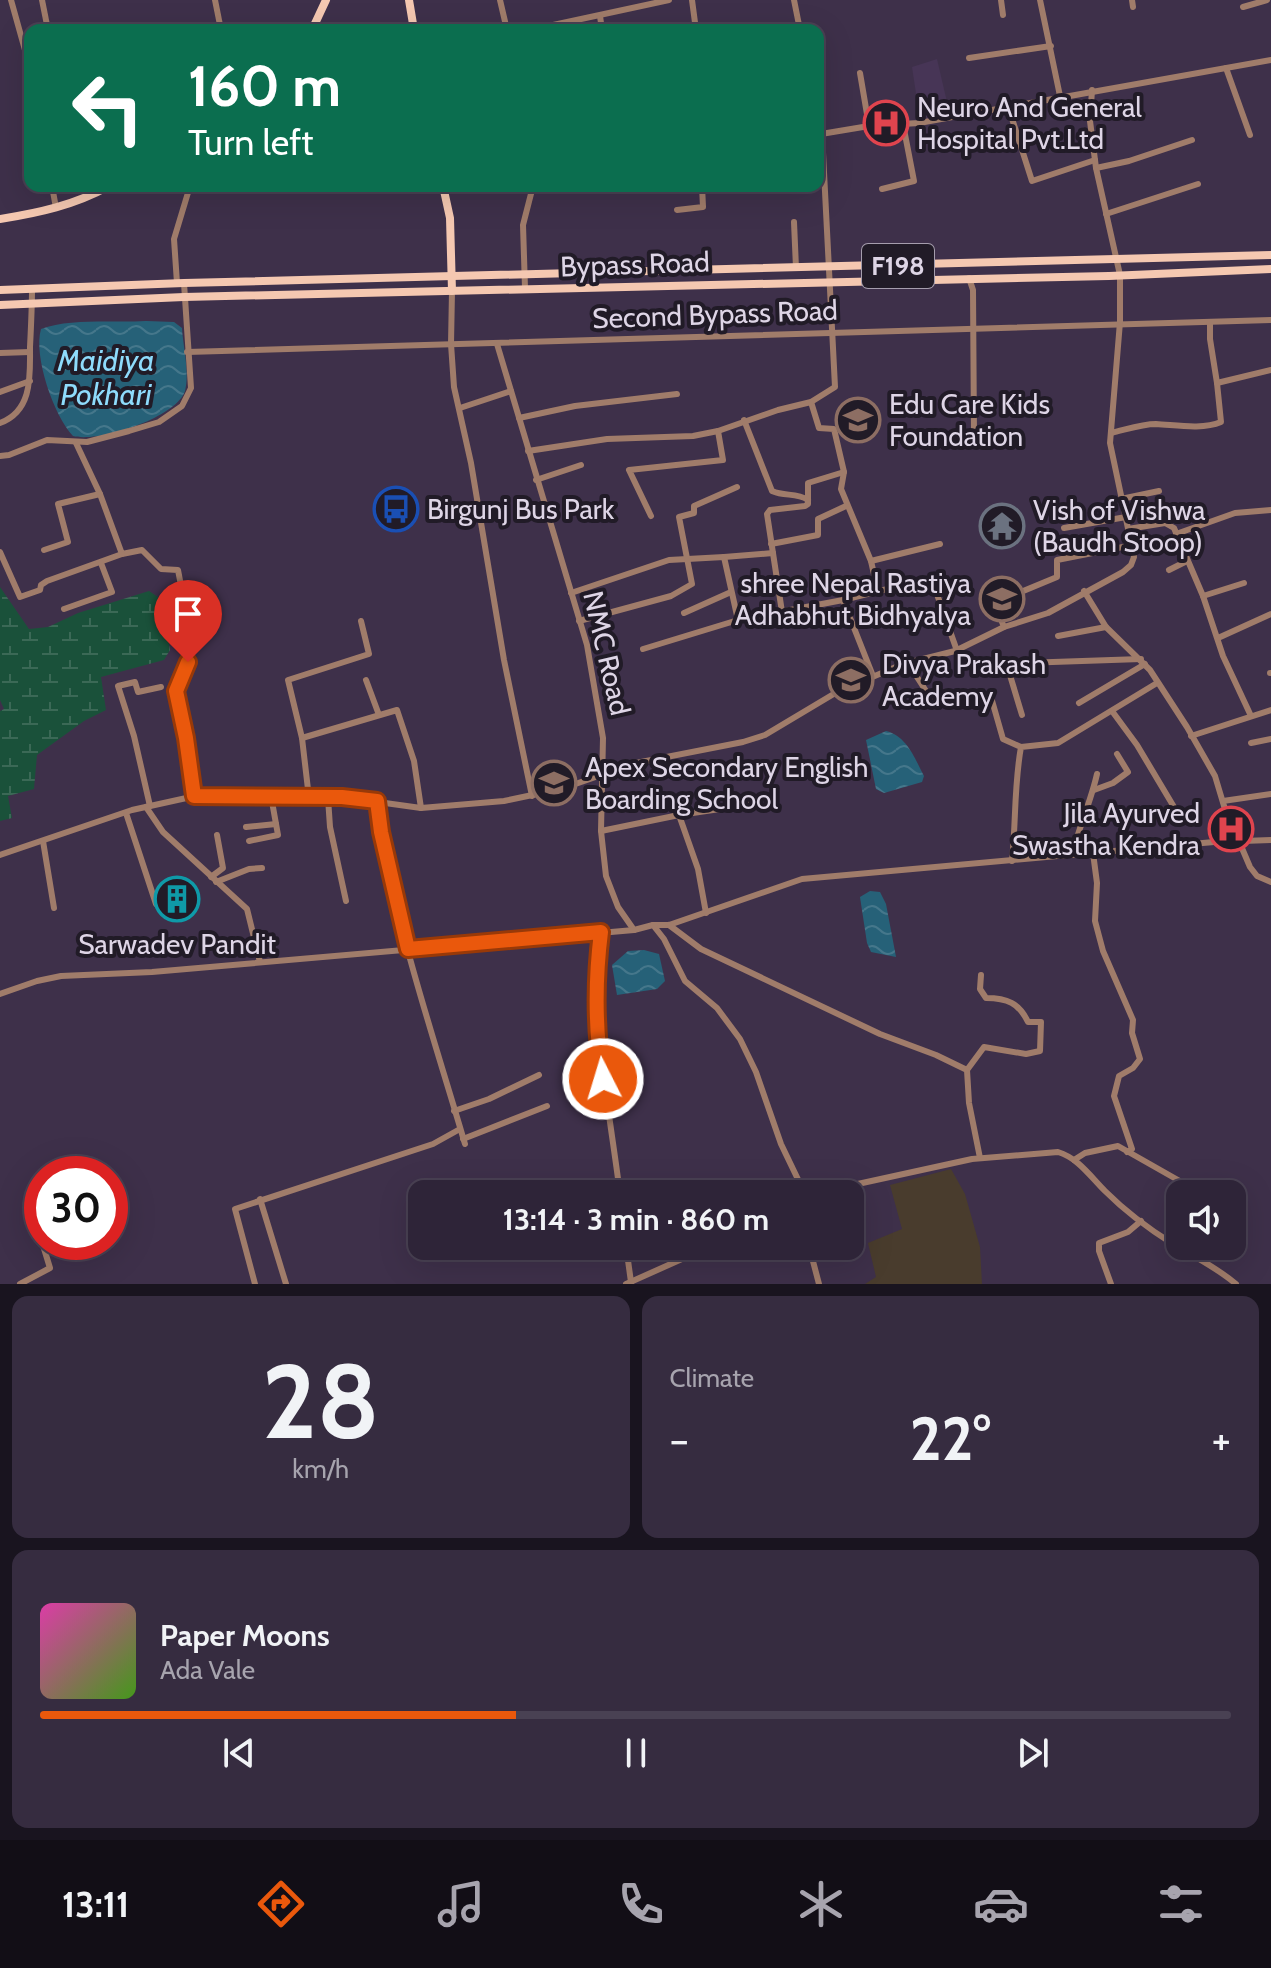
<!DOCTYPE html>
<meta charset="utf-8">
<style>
body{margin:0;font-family:Cabin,sans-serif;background:#362c40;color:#f1f3f6;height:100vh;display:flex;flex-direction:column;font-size:30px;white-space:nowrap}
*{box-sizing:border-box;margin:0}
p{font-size:26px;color:#a7a4ae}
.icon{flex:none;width:44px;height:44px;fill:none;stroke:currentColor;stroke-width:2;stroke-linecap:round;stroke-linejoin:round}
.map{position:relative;height:1284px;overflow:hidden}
.details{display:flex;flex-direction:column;gap:12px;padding:12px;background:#19141f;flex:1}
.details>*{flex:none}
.hud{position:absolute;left:24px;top:24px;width:800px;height:168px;border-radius:16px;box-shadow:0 8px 32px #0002,0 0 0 2px #494153;background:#0b6e4f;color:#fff;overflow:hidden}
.tools{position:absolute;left:1166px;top:1180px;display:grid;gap:16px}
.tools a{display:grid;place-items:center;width:80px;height:80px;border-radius:16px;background:#2e2438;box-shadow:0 8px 32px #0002,0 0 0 2px #494153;font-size:40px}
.speed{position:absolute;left:24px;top:1156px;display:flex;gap:16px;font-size:40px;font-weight:700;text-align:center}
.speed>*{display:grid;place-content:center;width:104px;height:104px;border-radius:50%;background:#2e2438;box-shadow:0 8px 32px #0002,0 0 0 2px #494153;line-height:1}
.speed .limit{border:12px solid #d22;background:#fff;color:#111}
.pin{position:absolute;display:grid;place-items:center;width:68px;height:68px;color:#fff;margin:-82px -34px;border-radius:50% 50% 50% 0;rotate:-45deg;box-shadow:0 0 8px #0007}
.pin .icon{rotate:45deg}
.me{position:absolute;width:88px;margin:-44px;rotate:355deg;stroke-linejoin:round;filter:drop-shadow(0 0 6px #0008)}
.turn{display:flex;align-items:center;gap:28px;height:168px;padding:0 32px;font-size:36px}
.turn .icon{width:104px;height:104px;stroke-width:2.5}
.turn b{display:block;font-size:56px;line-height:68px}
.big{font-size:60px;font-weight:700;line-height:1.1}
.details .widget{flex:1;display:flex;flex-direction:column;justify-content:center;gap:12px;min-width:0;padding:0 28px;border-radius:16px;background:#362c40}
.details .dial{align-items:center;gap:0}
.dial b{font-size:104px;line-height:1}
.song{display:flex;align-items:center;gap:24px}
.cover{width:96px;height:96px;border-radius:12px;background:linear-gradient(135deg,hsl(320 70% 55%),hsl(100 70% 35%))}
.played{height:8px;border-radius:4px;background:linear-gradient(90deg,#ea580c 40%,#494153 40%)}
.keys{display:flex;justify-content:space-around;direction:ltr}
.heat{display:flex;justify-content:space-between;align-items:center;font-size:44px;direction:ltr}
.details .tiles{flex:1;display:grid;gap:12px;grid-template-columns:1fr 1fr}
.widget:last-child{grid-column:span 2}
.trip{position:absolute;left:408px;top:1180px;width:456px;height:80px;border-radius:16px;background:#2e2438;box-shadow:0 8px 32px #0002,0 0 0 2px #494153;font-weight:700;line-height:80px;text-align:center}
.tabs{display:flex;height:128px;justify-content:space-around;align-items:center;background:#120e16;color:#a7a4ae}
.tabs .icon{width:56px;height:56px}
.tabs .active{color:#ea580c}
.tabs b{font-size:36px;color:#f1f3f6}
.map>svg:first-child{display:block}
.built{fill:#473556}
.medical{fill:#493c2d}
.wetland{fill:url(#wetland-marsh)}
.water{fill:url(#water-waves)}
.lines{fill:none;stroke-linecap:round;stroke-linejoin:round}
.minor{stroke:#a07c6a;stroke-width:6}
.major{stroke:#f5c8b1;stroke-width:8}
.route-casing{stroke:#983908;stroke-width:20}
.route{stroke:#ea580c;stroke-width:14}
.labels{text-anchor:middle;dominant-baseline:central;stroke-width:8;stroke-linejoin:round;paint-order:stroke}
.shield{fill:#211b27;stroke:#a59dad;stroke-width:2}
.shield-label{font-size:26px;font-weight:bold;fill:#ded5e6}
.poi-label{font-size:28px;fill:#ded5e6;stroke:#211b27;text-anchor:start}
.street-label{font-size:28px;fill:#ded5e6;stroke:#211b27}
.water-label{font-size:30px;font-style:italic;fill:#8edbfc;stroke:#211b27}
</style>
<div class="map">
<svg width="1271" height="1284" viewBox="0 0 1271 1284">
<defs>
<pattern id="wetland-marsh" width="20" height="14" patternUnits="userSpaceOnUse" patternTransform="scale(2)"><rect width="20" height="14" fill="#1a513a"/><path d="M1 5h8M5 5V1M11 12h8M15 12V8" fill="none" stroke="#3b6956"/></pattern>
<pattern id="water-waves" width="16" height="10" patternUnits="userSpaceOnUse" patternTransform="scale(2)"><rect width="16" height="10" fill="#266178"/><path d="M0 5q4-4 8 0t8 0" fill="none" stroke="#45778b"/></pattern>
</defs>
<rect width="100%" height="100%" fill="#3e304a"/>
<path class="built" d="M937 59 950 115 920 120 912 67Z"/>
<path class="medical" d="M951 1169 965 1194 980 1247 982 1284H865L876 1277 868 1243 902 1229 890 1185Z"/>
<path class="wetland" d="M0 587 29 629 48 627 78 613 149 591 161 599 170 650 164 660 101 677 106 710 84 721 37 755 34 789 8 796 12 818 0 821V711L4 709 0 700Z"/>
<g class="water">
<path d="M146 321 174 322 182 328C183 347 190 373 185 391 176 418 98 443 73 436 54 416 33 356 41 329 70 318 115 323 146 321Z"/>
<path d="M886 731C907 736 915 759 924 776L922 782 884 793 876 789 866 740Z"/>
<path d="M870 891 880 892 886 904 896 957 871 952 867 943 860 897Z"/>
<path d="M644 950 659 954 665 981 657 989 617 995 612 965 628 951Z"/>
</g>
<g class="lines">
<g class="minor">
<path d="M11 0 30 68"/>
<path d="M42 0 48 30"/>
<path d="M215 0 221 30"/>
<path d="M500 0 507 30"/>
<path d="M692 0 696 30"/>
<path d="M794 0 800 30"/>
<path d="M1001 0 1003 15"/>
<path d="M1040 0 1060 96"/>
<path d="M1132 0 1133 7"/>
<path d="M1243 7 1267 0"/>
<path d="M600 16 602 30"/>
<path d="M530 30 669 0"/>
<path d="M969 58 1051 46"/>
<path d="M1226 68 1250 135"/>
<path d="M860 73 869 126"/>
<path d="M1008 106 1032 181 1095 160"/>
<path d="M821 134 869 126 919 123 1271 60"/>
<path d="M1096 168 1129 161 1192 140"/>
<path d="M52 186 56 208"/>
<path d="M882 189 914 181 903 124"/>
<path d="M677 210 703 207 702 186"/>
<path d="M1106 214 1198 184"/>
<path d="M794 222 796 268"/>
<path d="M969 278 973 290 974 437"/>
<path d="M177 283 174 239 190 186"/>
<path d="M525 288 523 225 533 186"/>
<path d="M452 291 451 344 454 387 471 463 504 660 532 796"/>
<path d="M1210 322V339L1217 383 1271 370"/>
<path d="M497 344 587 645 603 738 601 831 606 876 618 907 634 930 653 925 664 939 685 981 717 1008 740 1039 756 1072 781 1144 805 1194"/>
<path d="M187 352 1271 320"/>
<path d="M0 353 30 352"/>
<path d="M0 392 30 381"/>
<path d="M811 402 819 428 834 429 844 472 841 489 871 561 878 592"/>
<path d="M460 408 511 391"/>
<path d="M519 418 575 406 677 394"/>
<path d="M744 420 772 491C785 497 796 492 808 500"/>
<path d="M0 423C33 411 30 375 30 347 31 327 32 308 32 289"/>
<path d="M1111 433C1125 430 1141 424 1156 424 1176 425 1202 430 1221 422L1217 383"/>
<path d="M76 443 100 494 122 554 142 550 161 569 178 570 189 627 188 662 176 691 186 738 194 796"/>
<path d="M528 451 607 439 693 436 718 431 778 410 811 402 835 387 822 133 818 114"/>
<path d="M0 456 9 455 47 440 87 442 129 431 159 422 182 406 191 388 184 283"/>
<path d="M536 480 581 465"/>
<path d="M1121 499 1159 491"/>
<path d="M651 516 629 470 723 460 718 431"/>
<path d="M1064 528 1126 517"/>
<path d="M1128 529 1165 523 1174 528 1203 596 1223 656 1251 716"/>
<path d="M1176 534 1235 513 1271 510"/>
<path d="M771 544 818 535V519L846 506"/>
<path d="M44 550 68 542 58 504 100 494"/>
<path d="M0 552 20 597 40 590 41 585 47 581 122 554"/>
<path d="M724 557 773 553"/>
<path d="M871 561 940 544"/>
<path d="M1169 570 1187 561"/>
<path d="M1084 591 1106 627 1150 670 1187 727 1215 776 1224 806 1250 867 1257 876 1271 882"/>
<path d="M571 593 669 560 724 557 738 620 843 600 928 579 933 583 962 665 1141 659"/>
<path d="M1203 596 1244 583"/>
<path d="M843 600 873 676"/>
<path d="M64 609 112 592 101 563"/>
<path d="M782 612 767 514 770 510 805 506 808 504V483L844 472"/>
<path d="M684 613 731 592"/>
<path d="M579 621 671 596 692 584 679 517 694 513V506L737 487"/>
<path d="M1004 627 996 607 999 601 1057 577V560L1133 545"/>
<path d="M1058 636 1106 627"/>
<path d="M1218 638 1271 614"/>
<path d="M643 649 738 620"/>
<path d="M911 661 917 677 935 705"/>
<path d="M1006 662 1022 715"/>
<path d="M1270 673H1271"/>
<path d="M366 680 379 715"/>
<path d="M991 697 1003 739 1021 747"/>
<path d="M1079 703 1145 664"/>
<path d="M1112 711 1137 745 1174 807"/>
<path d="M1191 736 1271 710"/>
<path d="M302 738 397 710 414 761 421 808"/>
<path d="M1251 743 1271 739"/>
<path d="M1094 790 1113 783 1128 772 1117 754"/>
<path d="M309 798 302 738 288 680 369 654 361 621"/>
<path d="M328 798 330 827 346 901"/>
<path d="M377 801C392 918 432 1031 465 1144"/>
<path d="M1223 801 1271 794"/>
<path d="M150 806 134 736 118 686 135 682 138 692 161 687"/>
<path d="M146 807 163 832 247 909 260 962"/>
<path d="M126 813 156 904"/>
<path d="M679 815 754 804"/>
<path d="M246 827 276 824"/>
<path d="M601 831 679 815 698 869 706 913"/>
<path d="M43 841 54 908"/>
<path d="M249 841 278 835 271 796"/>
<path d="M1093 853 1097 883 1095 921 1103 951 1133 1020 1132 1033 1140 1059 1133 1068 1119 1076 1114 1096 1132 1149 1127 1152"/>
<path d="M0 855 132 810 200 795 318 798 342 797 421 808 504 801 561 789 636 763 743 742 765 735 837 692 903 664 955 651 1004 627 1048 613 1123 572 1131 565 1134 557 1110 443 1120 322V275L1096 168 1090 121 1092 90"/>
<path d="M1072 855C1079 827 1091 801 1097 774"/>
<path d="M1012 861C1016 822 1014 785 1021 747L1058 743 1157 683"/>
<path d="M211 877 223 868 217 835"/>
<path d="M216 882 249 869 262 868"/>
<path d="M653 925H669L802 879 1214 842 1271 840"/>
<path d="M669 925 701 949 880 1034 936 1055 967 1070 969 1103 980 1158"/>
<path d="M601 932C590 1022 609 1105 620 1194"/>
<path d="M0 994 37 981 61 976 152 972 634 930"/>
<path d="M967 1070 984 1047 1026 1054 1040 1051 1041 1022H1028C1019 1003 1007 998 986 998L980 989 981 975"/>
<path d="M454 1111 489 1099 539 1075"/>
<path d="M463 1139 547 1106"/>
<path d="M1074 1160 1085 1153 1118 1146 1192 1188 1210 1194"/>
<path d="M812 1194 972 1159 1058 1152C1078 1158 1090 1176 1105 1191 1124 1210 1149 1229 1173 1244 1195 1257 1216 1267 1236 1284"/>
<path d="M1221 1194 1231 1191"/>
<path d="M260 1199 286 1284"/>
<path d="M35 1219 42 1240"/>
<path d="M626 1246 631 1282"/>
<path d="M809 1246 819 1284"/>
<path d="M20 1284 50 1268 42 1242"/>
<path d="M255 1284 235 1209 433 1144 460 1129"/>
<path d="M626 1284 711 1246"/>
<path d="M1111 1284 1099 1251V1243L1128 1232 1141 1221"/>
</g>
<g class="major">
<path d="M409 0 414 30"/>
<path d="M312 30 326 0"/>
<path d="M443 186 450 218 452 291"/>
<path d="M0 219C38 213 75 205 109 186"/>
<path d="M0 290 184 283 1271 255"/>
<path d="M0 305 184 297 1109 276 1271 269"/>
</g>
</g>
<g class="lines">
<g class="route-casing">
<path id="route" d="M188 662 176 691 186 738 194 796 342 797 377 801 381 832 408 949 601 932C595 980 595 1031 603 1079"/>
</g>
<use href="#route" class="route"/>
</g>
<defs>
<g id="hospital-ring" transform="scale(2.3)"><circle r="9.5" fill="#211b27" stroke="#e0444e" stroke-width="1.5"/><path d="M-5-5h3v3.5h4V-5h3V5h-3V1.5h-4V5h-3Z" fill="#e0444e"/></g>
<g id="school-ring" transform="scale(2.3)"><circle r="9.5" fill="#211b27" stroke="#8d6e63" stroke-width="1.5"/><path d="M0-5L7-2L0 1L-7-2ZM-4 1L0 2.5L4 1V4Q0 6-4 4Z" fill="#8d6e63"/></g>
<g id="bus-ring" transform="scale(2.3)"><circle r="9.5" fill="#211b27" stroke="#1a4fb4" stroke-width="1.5"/><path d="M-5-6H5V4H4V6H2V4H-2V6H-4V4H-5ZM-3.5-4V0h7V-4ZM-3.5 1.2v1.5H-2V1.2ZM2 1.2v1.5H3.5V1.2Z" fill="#1a4fb4"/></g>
<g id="temple-ring" transform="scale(2.3)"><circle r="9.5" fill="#211b27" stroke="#6b7280" stroke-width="1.5"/><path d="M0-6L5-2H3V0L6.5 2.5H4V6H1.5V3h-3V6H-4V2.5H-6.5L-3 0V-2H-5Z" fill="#6b7280"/></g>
<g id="building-ring" transform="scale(2.3)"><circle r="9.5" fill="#211b27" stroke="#0f9aa8" stroke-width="1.5"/><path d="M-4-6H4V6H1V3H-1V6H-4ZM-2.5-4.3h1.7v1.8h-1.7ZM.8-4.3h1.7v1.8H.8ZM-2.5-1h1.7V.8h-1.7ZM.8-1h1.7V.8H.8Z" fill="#0f9aa8"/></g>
</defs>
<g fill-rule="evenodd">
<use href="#hospital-ring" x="886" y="123"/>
<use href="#school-ring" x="858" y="420"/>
<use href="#bus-ring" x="396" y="509"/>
<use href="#temple-ring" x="1002" y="526"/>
<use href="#school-ring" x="1002" y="599"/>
<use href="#school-ring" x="851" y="680"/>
<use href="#school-ring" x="554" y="783"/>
<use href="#hospital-ring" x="1231" y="829"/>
<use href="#building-ring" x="177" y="899"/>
</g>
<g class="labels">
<rect class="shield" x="862" y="244" width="72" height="44" rx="6"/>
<g class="shield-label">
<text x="898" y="266">F198</text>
</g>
<g class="poi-label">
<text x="917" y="107">Neuro And General<tspan x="917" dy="32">Hospital Pvt.Ltd</tspan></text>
<text x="889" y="404">Edu Care Kids<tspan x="889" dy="32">Foundation</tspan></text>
<text x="427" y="509">Birgunj Bus Park</text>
<text x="1033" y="510">Vish of Vishwa<tspan x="1033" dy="32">(Baudh Stoop)</tspan></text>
<text x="971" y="583" text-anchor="end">shree Nepal Rastiya<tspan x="971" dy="32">Adhabhut Bidhyalya</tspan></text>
<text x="882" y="664">Divya Prakash<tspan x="882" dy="32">Academy</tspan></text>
<text x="585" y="767">Apex Secondary English<tspan x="585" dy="32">Boarding School</tspan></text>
<text x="1200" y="813" text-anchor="end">Jila Ayurved<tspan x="1200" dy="32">Swastha Kendra</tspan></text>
<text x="177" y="944" text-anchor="middle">Sarwadev Pandit</text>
</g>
<g class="street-label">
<text transform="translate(635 264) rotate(-2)">Bypass Road</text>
<text transform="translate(715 314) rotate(-2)">Second Bypass Road</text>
<text transform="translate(607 653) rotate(77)">NMC Road</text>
</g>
<g class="water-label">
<text x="106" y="360">Maidiya<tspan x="106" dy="34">Pokhari</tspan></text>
</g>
</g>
</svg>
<div class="tools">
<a><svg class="icon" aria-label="sound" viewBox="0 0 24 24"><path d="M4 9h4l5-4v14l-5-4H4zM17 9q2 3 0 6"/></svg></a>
</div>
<div class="speed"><div class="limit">30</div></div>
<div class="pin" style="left:188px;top:662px;background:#d93025"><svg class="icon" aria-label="arrive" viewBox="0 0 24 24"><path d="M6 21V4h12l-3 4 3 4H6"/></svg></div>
<svg class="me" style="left:603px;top:1079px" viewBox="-20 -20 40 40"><circle r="17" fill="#ea580c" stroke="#fff" stroke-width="3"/><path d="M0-11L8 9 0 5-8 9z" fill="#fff"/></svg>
<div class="trip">13:14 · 3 min · 860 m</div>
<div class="hud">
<div class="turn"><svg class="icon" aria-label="left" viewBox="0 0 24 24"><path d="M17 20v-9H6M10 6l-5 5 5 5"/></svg><div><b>160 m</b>Turn left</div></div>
</div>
</div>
<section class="details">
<div class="tiles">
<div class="widget dial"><b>28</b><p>km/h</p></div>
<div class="widget"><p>Climate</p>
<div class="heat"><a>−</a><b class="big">22°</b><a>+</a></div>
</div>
<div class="widget">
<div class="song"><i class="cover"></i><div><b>Paper Moons</b><p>Ada Vale</p></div></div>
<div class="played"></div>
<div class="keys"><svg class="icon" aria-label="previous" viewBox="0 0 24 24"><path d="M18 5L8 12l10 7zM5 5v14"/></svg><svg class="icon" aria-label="pause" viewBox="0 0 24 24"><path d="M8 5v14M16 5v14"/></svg><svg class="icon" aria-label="next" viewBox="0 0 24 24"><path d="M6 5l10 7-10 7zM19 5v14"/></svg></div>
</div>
</div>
</section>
<nav class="tabs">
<b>13:11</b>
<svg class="icon active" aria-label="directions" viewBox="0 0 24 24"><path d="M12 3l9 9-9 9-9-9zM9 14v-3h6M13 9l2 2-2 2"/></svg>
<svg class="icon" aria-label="music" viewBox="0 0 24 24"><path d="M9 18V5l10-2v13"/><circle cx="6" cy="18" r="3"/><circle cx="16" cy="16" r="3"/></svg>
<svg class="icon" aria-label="phone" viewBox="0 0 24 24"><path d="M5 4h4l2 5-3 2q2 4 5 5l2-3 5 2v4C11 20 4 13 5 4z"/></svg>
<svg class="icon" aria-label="climate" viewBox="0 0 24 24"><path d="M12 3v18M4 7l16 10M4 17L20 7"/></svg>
<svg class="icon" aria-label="car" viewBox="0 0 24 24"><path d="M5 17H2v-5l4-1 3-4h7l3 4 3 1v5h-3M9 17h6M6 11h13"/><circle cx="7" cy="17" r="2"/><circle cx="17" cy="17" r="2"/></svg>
<svg class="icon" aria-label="filters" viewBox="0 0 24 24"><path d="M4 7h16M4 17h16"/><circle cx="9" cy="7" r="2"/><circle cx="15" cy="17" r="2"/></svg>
</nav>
